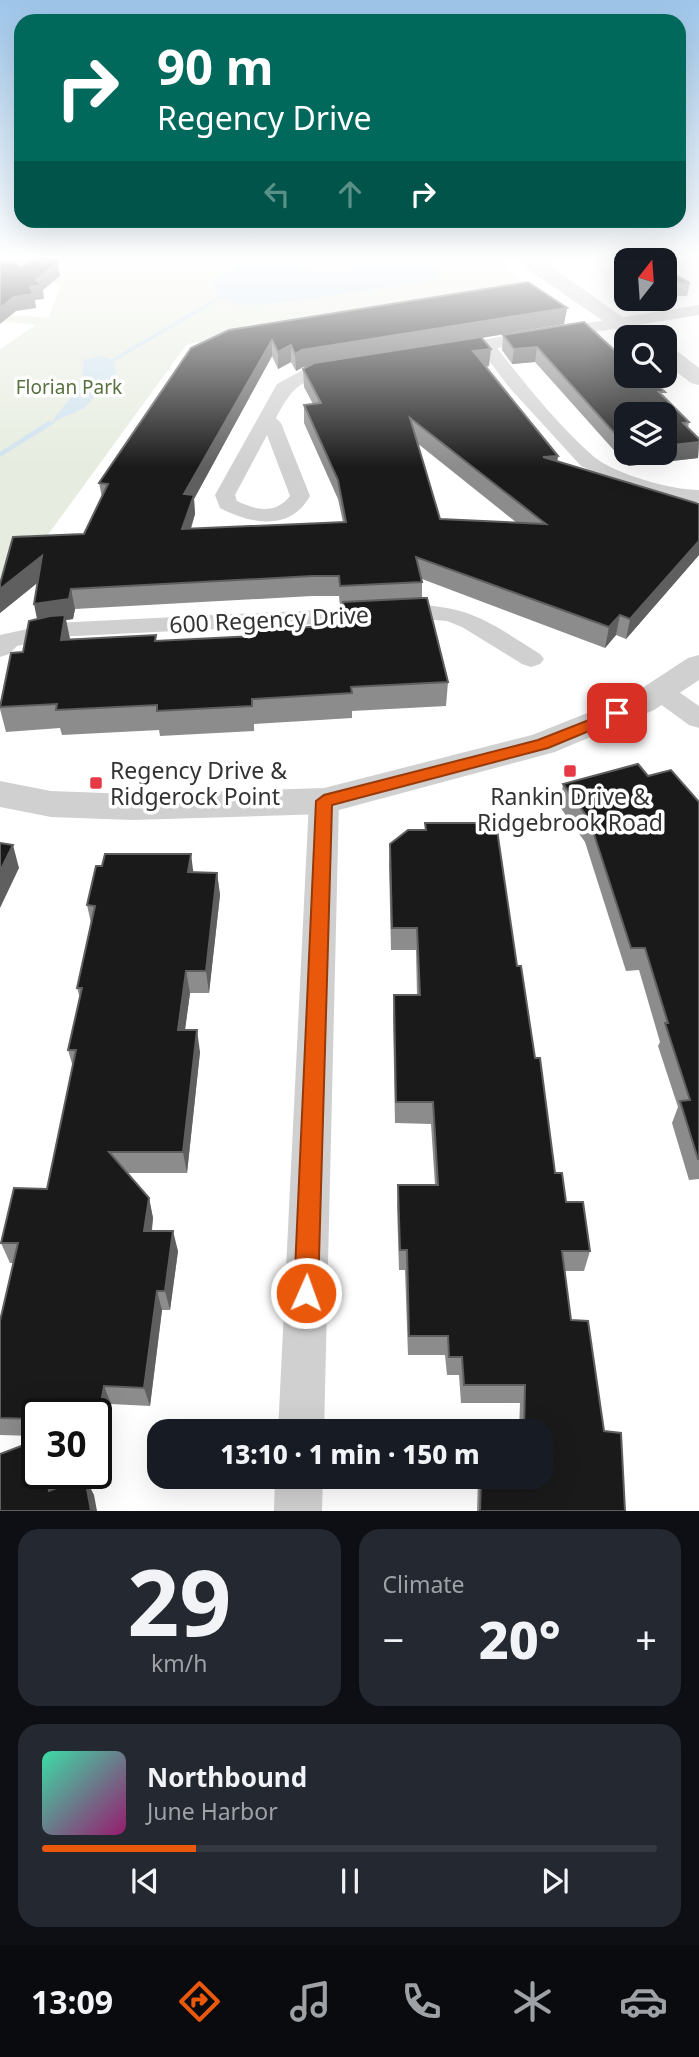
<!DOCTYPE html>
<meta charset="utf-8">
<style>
body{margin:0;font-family:"Noto Sans",sans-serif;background:#242831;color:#f1f3f6;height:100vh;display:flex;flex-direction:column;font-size:26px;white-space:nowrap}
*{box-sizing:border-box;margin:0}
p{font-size:23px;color:#9ea1a6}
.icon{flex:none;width:38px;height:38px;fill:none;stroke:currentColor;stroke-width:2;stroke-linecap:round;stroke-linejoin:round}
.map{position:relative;height:1511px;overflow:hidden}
.drawer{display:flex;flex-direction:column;gap:18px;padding:18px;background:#0d0f14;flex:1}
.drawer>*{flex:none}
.top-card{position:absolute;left:14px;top:14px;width:672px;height:214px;border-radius:21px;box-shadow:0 7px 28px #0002;background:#00695c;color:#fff;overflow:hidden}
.needle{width:46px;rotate:17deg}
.buttons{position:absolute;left:614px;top:248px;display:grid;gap:14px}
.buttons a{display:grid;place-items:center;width:63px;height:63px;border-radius:14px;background:#171b24;box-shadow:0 7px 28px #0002;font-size:35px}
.speed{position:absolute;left:21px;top:1398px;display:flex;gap:14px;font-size:35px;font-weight:700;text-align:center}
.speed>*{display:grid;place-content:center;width:91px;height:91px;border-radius:50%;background:#171b24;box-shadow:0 7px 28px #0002;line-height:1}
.speed .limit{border:4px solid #111;border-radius:10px;background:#fff;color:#111}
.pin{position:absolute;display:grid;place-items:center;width:60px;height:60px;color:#fff;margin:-30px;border-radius:14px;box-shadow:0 4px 10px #0006}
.me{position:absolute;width:77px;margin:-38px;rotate:2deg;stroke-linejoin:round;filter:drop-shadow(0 0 5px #0008)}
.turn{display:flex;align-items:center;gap:24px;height:147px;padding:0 28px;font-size:32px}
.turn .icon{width:91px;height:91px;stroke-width:2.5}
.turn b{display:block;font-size:49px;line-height:60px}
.lanes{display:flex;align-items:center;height:66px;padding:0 28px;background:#0003;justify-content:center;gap:35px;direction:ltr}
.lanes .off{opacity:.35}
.big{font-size:52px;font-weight:800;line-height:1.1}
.drawer .widget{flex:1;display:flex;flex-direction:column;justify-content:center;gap:10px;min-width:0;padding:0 24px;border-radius:21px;background:#242831}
.drawer .dial{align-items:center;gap:0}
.dial b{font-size:91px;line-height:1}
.song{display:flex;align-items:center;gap:21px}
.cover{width:84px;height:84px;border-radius:10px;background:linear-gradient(135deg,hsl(160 70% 55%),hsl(320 70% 35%))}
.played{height:7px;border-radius:4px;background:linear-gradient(90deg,#ea580c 25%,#363941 25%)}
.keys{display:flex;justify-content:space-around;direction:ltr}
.heat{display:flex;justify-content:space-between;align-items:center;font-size:38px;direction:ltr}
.drawer .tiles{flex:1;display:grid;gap:18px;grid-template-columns:1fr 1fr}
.widget:last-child{grid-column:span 2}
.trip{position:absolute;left:147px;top:1419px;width:406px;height:70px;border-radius:21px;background:#171b24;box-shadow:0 7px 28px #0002;font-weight:800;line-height:70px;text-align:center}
.tabs{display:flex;height:112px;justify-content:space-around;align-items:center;background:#090b0e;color:#9ea1a6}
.tabs .icon{width:49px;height:49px}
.tabs .on{color:#ea580c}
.tabs b{font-size:32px;color:#f1f3f6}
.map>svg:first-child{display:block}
.green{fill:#e6ecdf}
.water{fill:#cfe2ee;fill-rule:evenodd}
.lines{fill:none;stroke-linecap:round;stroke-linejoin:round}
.stream{fill:#cfe2ee;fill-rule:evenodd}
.minor{fill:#d0d0d0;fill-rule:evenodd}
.tertiary{fill:#d0d0d0;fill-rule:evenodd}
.wall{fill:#8c8c8c;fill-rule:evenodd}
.shaded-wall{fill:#5f5f5f}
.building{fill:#1a1a1a;stroke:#5f5f5f;stroke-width:2;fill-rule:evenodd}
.route{fill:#ea580c;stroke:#983908;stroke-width:2}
.poi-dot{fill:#e63946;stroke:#fff;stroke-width:2.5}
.labels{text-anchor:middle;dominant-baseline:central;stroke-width:7;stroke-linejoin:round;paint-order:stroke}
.far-park-label{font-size:19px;fill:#56703f;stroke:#fff}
.street-label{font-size:23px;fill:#333;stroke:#fff}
.poi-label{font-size:23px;fill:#333;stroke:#fff;text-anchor:start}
</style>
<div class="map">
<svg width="699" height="1511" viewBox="0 0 699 1511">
<rect width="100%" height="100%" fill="#fff"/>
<path class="green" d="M0 255H495L528 290 187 344 47 536 27 535 3 593 0 594V349L36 325 0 321V314L49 318 60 286 33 268 0 260Z"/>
<g class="water">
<path d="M254 255H415L441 271 432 281 301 300 245 306 219 298 212 282 241 260ZM324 258 340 259 353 266 351 270 322 271 301 268 297 265 301 261Z"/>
<path d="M100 356 113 360 116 373 84 408 51 423C64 405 87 383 83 360Z"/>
</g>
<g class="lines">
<g class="stream">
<path d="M219 296 222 298 221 299 115 361 110 360Z"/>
<path d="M48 421 55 423 0 457V452Z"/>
</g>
<g class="minor">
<path d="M699 305V315L497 348C526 385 558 425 593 456 614 474 671 490 699 490V502H682L631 489 581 466 508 386 481 350 450 355 442 350 450 345Z"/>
<path d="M341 364 347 365 350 369 347 373C304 383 299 375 276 418L281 423 310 496C290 532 251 524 220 508L215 495 277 384 303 370ZM267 435 290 496C275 515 256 510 237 501L235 495Z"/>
<path d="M421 605C475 608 495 626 540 654L544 659 540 664 531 667 522 664 462 627 447 621 421 619 55 637 17 646 9 654 0 657V635L55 623Z"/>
<path d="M661 684 670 686 699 706V728L689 725 652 698 648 692 652 686Z"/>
<path d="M324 791 334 794 339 801 324 1432H278L309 801 314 794Z"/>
<path d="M275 1477H323L322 1511H274Z"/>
</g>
<g class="tertiary">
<path d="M516 255H535L652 338H628L529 270Z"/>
<path d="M665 347 673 348 699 368V385L691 383 665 363Z"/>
<path d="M699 655V680L654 710 555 752 324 814 132 820 51 817 0 807V781L51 791 132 794 324 788 532 735 630 696 688 658Z"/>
</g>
</g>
<g class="wall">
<path d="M612 255H641L626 261V295H623Z"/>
<path d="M665 269 690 283 687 296H665Z"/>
<path d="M567 308 564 324 482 338 489 366 485 367 558 456 557 461 699 504V555L626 639 616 635 605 648 422 579V598L448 682 446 706 352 711V718L254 724V731L160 736 159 730 62 735 60 728 6 732 0 709V705L37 619V583L0 613V584L84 534 102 497 99 483 191 348ZM272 356 278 369 291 362 296 371 303 367 308 366 303 369 304 387 313 404 304 405V423L338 499 343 522 191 529 195 514 194 499ZM417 443 517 523 440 519ZM312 596H339L340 606H343V625L255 636 157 641 70 640 66 620 73 619 75 609Z"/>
<path d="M584 322 689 422 688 428 699 439 698 458 628 466 535 362 512 364 502 350 503 335ZM626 415 665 453H626Z"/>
<path d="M648 776 699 802V1179L689 1180 672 1123 678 1107 658 1046 660 1042 639 970 626 971 585 842 560 807 563 784Z"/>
<path d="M425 823 517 966 535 1058 555 1173 566 1202 590 1251 584 1271H564L571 1320 604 1431 625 1511H477L478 1477H541V1432H519L520 1403H461L459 1375H447L445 1355H408L405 1270H399L397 1206 398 1185H435L431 1124 395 1123 393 1017 394 995H417L416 950H391L389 866 390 844 425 830Z"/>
<path d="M193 872 217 873 220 895 209 993H190L185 1030 200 1052 187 1173H127L149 1198 153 1218 152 1231 178 1251 170 1310H162L150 1406 111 1404 108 1420H96V1421V1414H37V1436L0 1435V1321L14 1263H10L1 1243 47 1189 73 1067 68 1050 80 998 77 988 91 923 87 905Z"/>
</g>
<g class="shaded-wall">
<path d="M58 263 60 276 43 290 44 299 35 300 36 308 16 311 0 324V308L30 287 36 280Z"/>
<path d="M567 308 564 324 303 367 296 371 295 354 302 350Z"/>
<path d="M272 340V356L194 499 195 514 184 549 182 529 184 494Z"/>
<path d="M291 345V362L278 369V352Z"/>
<path d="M537 347 535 362 512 364 514 349Z"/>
<path d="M491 349 489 366 471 368 473 351Z"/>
<path d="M699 442 698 458 628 466 630 453H665V446Z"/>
<path d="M558 456 555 474 543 457Z"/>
<path d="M699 541V555L626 639 630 619Z"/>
<path d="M42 556 46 576 0 613V589Z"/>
<path d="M71 589 75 609 73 619 66 620 70 639 66 664 38 624 34 604Z"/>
<path d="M620 615 616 635 605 648 609 627Z"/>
<path d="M13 845 19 868 0 908V871Z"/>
<path d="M191 854 194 877 188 872Z"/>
<path d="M217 873 220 895 209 993 206 971Z"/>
<path d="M186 971 190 993 182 1051 178 1030Z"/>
<path d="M197 1030 200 1052 187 1173 183 1152Z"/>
<path d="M149 1198 153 1218 149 1251 144 1231Z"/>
<path d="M173 1231 178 1251 170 1310 165 1291Z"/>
<path d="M157 1291 162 1310 150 1406 144 1388Z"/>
<path d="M104 1386 111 1404 108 1420 101 1403Z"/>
<path d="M89 1402 94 1414H87Z"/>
<path d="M46 1474H54L60 1509 49 1491Z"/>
<path d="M85 1477 94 1495 97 1511H91Z"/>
</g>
<g class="building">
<path d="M44 255H53L58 263 36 280 42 285 30 287 34 294 14 297 0 308V261L16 263 21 267Z"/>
<path d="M618 255H641L651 261H626V281Z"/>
<path d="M665 269 690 283 665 282Z"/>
<path d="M528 282 567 308 302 350 295 354 291 345 278 352 272 340 184 494 194 495 182 529 346 522 338 480 304 405 321 403 303 369 314 363 481 337 491 349 473 351 558 456 543 457 699 504V541L630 619 620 615 609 627 416 557 422 582 340 586 339 576H312L71 589 69 599 34 604 42 556 0 589V584L13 537 84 534 108 484 99 483 191 348 229 330ZM410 418 546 524 440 519Z"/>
<path d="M584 322 626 361V376H649L665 392H659L689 422 683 423 699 439V442L665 446V415H626V446L537 347 514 349 503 335Z"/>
<path d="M422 598H427L448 682 351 687 352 693 252 699V706L157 711V705L56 710 57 704 0 707 11 653 23 652 29 621 50 616 65 615 61 640 156 635 155 641 255 636V630L347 625 343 602Z"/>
<path d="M638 764 648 776 671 770 699 802V1159H698L680 1101 690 1100 665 1023H668L645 948H631L589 819 563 784Z"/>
<path d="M425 823H496L517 966H521L535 1058H540L555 1173H562L566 1202H583L590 1251H562L571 1320 588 1321 604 1431 621 1433 625 1511H480L481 1477H541V1432H524L525 1385H464L462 1357H449L448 1336H409L407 1250H400L398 1185H438L433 1102H396L394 995H420L417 928H392L390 844 408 830H426Z"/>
<path d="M0 843 13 845 0 871Z"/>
<path d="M105 854H191L188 872 217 873 206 971H186L178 1030H197L183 1152H109L149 1198 144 1231H173L165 1291H157L144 1388 104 1386 101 1403 89 1402 87 1414H37V1419L0 1418V1321L18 1243H1L14 1188 47 1189 76 1050H68L82 988H77L95 906 87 905 96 866H102Z"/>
<path d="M37 1440V1474H46L49 1491 85 1477 91 1511H0V1454Z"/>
</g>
<linearGradient id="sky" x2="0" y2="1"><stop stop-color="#9ec6ea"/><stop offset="0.55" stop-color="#fff"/><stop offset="1" stop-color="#fff" stop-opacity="0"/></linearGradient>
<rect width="699" height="467" fill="url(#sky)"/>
<path class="route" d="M617 709 623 710 625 713 623 717 548 748 332 805 318 1293 315 1301 306 1305 298 1301 294 1293 316 801 324 795 538 740Z"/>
<g class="poi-dot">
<rect x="563" y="764" width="14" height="14" rx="3.5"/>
<rect x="89" y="776" width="14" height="14" rx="3.5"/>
</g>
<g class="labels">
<g class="far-park-label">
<text x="69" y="387">Florian Park</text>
</g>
<g class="street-label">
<text transform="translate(269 619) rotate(-3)">600 Regency Drive</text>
</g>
<g class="poi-label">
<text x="110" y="770">Regency Drive &amp;<tspan x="110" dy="26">Ridgerock Point</tspan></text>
<text x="570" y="796" text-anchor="middle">Rankin Drive &amp;<tspan x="570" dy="26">Ridgebrook Road</tspan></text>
</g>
</g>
</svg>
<div class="buttons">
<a><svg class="needle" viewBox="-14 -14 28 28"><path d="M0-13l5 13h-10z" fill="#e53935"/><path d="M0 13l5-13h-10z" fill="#9ea1a6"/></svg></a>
<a><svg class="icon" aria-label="search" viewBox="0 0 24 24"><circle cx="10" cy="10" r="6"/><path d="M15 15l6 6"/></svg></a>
<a><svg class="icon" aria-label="layers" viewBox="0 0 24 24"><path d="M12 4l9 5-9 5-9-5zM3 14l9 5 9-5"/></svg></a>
</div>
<div class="speed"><div class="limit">30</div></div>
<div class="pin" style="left:617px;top:713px;background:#d93025"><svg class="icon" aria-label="arrive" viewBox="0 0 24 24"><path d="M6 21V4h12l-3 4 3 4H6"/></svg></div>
<svg class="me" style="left:306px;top:1293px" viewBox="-20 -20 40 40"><circle r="17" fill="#ea580c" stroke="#fff" stroke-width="3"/><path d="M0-11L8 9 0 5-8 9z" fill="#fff"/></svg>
<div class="trip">13:10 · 1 min · 150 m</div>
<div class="top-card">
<div class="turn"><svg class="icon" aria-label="right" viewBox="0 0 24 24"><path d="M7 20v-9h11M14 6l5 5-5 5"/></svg><div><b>90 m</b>Regency Drive</div></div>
<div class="lanes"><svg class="icon off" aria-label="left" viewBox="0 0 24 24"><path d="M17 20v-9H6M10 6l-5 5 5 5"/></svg><svg class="icon off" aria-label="ahead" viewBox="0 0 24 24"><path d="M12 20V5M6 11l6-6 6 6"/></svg><svg class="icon" aria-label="right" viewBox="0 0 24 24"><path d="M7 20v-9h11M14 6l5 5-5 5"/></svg></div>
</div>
</div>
<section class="drawer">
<div class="tiles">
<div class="widget dial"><b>29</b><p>km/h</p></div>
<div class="widget"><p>Climate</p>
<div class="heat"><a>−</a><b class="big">20°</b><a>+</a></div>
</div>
<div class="widget">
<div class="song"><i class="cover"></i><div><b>Northbound</b><p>June Harbor</p></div></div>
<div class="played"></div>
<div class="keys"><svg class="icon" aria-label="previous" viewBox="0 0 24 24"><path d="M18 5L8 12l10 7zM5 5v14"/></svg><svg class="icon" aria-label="pause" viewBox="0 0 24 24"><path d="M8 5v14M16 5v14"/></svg><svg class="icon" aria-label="next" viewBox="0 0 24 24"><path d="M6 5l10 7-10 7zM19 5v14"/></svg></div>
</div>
</div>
</section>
<nav class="tabs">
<b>13:09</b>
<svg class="icon on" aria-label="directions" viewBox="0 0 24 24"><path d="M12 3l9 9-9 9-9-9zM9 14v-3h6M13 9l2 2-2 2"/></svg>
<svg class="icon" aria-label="music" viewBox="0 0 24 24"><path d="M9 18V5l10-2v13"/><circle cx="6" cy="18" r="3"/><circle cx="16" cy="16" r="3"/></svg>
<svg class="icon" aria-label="phone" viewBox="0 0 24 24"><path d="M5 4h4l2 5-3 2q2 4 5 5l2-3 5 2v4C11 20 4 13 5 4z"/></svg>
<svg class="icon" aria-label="climate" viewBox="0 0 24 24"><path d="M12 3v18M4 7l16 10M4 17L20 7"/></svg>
<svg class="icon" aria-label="car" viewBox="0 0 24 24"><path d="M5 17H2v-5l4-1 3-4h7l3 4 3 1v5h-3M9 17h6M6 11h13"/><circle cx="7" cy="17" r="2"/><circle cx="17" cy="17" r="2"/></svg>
</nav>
